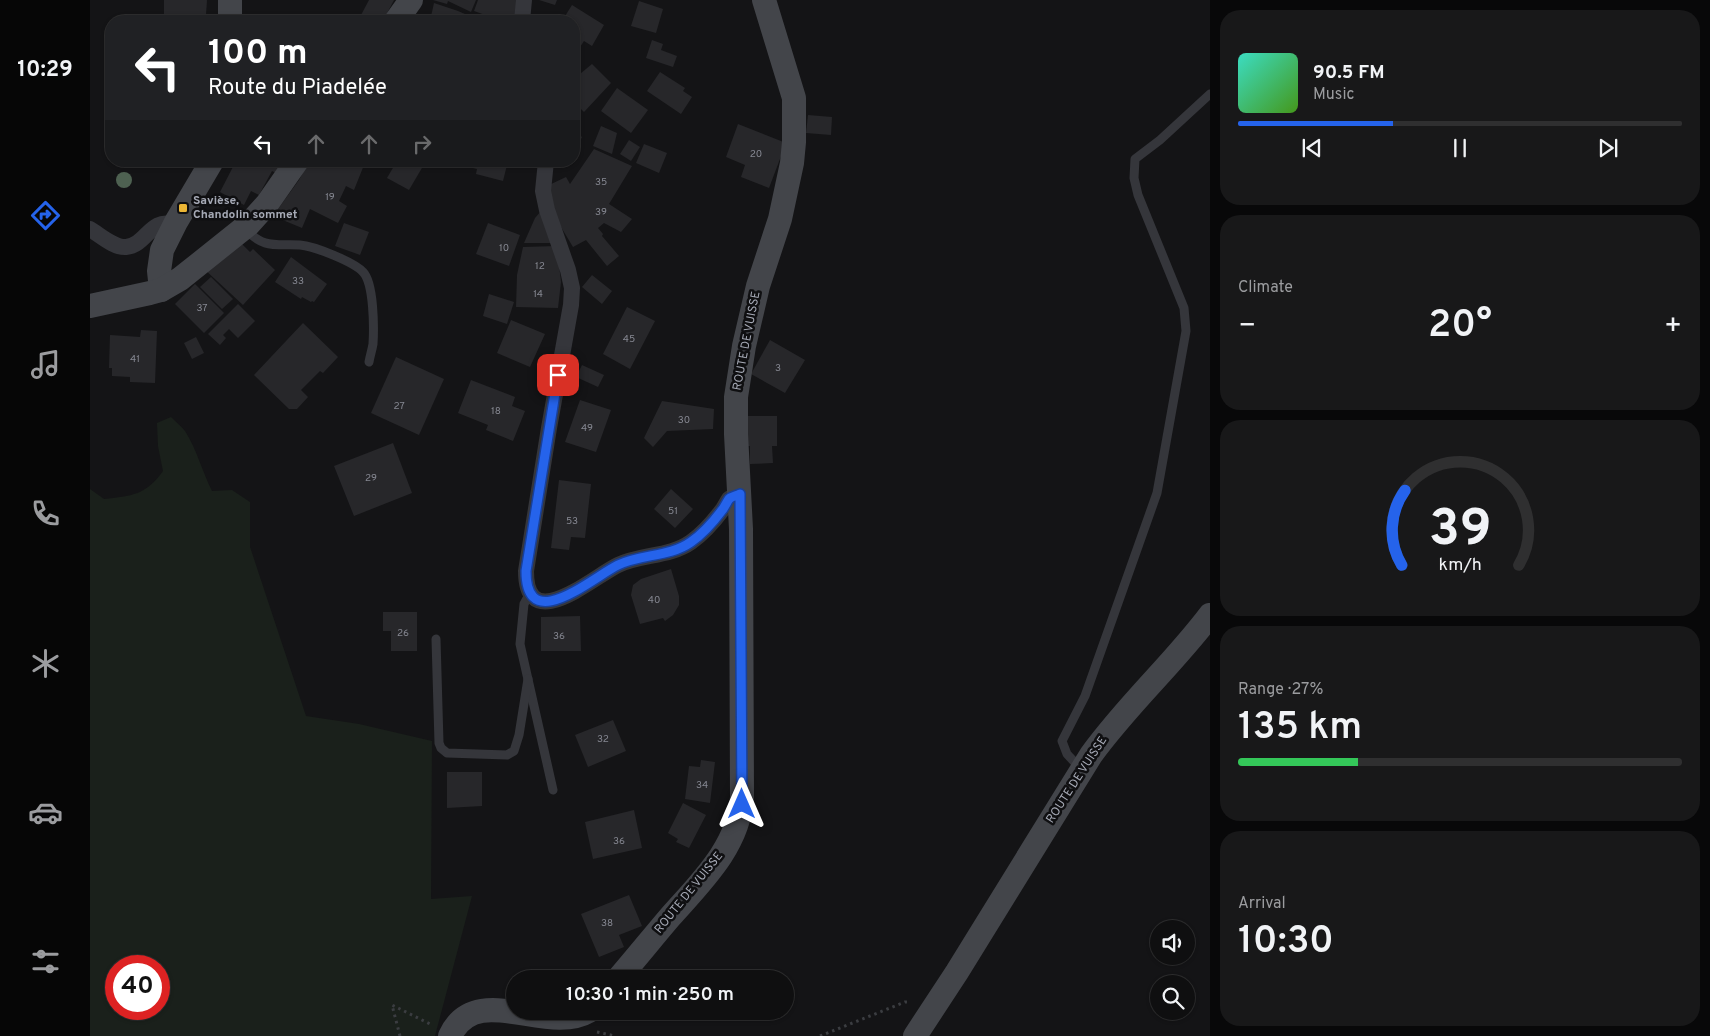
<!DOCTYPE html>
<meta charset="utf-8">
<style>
body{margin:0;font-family:Overpass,sans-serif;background:#181819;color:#f1f3f6;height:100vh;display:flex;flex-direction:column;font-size:19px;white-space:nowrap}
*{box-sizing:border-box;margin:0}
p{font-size:16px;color:#9b9c9f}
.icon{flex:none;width:28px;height:28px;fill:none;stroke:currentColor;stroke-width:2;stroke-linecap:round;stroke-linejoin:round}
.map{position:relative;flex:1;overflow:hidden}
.panel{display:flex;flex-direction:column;gap:10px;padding:10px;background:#080809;width:500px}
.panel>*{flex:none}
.hud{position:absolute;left:15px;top:15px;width:475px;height:152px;border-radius:20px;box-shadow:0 1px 4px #0004,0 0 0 1px #2f2f30;background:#202124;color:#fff;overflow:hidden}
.controls{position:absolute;left:1060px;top:920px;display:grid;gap:10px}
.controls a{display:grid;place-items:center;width:45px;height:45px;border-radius:50%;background:#0f0f10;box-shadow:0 1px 4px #0004,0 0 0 1px #2f2f30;font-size:25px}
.speed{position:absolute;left:15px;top:955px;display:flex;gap:10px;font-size:25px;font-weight:700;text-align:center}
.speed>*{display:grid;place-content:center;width:65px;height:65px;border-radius:50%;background:#0f0f10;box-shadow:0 1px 4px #0004,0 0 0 1px #2f2f30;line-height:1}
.speed .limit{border:8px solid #d22;background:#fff;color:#111}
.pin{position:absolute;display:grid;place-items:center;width:42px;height:42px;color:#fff;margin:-21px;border-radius:10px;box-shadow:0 2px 8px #0006}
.me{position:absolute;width:55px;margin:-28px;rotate:0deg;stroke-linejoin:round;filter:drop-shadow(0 0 4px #0008)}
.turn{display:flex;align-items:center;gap:18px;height:105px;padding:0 20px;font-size:22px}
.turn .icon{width:65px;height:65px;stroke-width:2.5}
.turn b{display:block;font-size:35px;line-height:42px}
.lanes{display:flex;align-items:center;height:48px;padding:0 20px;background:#0003;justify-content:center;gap:25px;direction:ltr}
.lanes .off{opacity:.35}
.big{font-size:38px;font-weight:600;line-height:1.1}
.panel .widget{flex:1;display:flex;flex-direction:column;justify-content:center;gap:8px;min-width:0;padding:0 18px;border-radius:20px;background:#181819}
.panel .dial{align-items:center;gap:0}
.dial svg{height:130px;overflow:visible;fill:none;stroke:#2f2f30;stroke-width:7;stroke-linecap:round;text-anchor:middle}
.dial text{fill:#f1f3f6;stroke:none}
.song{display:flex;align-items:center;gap:15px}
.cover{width:60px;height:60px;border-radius:8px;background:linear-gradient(135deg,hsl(170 70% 55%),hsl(100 70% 35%))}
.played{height:5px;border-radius:2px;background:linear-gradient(90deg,#2563eb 35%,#2f2f30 35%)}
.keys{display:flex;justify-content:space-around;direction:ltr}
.heat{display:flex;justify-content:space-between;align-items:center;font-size:28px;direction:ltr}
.charge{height:8px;border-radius:4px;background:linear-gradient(90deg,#34c759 27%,#2f2f30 0)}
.trip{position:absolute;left:416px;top:970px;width:288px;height:50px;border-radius:25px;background:#0f0f10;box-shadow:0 1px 4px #0004,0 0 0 1px #2f2f30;font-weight:600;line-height:50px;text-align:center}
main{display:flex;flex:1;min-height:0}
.dock{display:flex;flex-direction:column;width:90px;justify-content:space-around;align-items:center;background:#060606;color:#9b9c9f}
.dock .icon{width:35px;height:35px}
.dock .selected{color:#2563eb}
.dock b{font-size:22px;color:#f1f3f6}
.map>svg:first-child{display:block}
.green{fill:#1a201b;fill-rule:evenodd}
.building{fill:#27272a}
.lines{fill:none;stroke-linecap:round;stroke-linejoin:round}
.path{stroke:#3b3d41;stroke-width:3;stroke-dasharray:2.5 4;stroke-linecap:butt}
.lane{stroke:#35363b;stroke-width:9}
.street{stroke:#35363b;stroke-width:16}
.secondary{stroke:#43454a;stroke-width:24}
.tree{fill:#4e6151}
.route-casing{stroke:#184099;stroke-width:12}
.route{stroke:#2563eb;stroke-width:9}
.poi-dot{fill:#ecb635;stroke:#0f0f11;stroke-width:2}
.labels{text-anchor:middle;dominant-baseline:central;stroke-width:5;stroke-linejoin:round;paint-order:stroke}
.number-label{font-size:10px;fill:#868892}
.poi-label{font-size:12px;font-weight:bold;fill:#a6aab6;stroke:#0f0f11;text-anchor:start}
.street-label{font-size:12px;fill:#a6aab6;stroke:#0f0f11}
</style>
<main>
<nav class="dock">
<b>10:29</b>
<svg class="icon selected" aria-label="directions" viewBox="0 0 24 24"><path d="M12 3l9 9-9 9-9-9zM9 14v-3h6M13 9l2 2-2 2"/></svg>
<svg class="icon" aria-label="music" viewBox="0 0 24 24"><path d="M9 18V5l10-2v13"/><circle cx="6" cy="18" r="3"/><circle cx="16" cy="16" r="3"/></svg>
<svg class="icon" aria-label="phone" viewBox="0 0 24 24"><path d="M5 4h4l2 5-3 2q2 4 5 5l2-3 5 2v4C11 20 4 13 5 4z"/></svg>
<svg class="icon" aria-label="climate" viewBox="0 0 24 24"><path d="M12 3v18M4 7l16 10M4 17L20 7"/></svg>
<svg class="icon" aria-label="car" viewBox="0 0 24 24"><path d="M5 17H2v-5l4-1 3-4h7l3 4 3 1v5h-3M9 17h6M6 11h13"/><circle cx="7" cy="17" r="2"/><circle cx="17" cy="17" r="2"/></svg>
<svg class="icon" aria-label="filters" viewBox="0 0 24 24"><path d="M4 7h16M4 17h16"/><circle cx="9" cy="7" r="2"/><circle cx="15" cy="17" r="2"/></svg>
</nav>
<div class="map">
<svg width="1120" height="1036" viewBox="0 0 1120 1036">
<rect width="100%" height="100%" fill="#141416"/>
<path class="green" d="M81 417C85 421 91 426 95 431 107 450 112 471 122 491L142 490 160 502V547L216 716 269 724 342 741 341 899 382 896 345 1036H0V489L14 499C42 496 56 495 73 471L68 446 67 423ZM26 966H69V1009H26Z"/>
<g class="building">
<path d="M74 0H117L116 15H74Z"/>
<path d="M279 0H304L293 21H280L270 17Z"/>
<path d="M343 0H386L381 12 358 1 357 4Z"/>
<path d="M388 0H429L425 21H412L384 11Z"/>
<path d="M449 0H467L465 5Z"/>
<path d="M549 1 573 9 566 33 541 26Z"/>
<path d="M344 3 368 11 384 18 383 21H340Z"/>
<path d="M482 5 514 25 502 46 494 41 484 56V21H472Z"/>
<path d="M562 40 573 44 571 50 587 56 583 67 556 58Z"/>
<path d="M502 64 521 83 494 112 484 102V79Z"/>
<path d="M570 72 595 88 593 91 602 97 591 114 557 91Z"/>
<path d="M527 88 558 110 541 133 511 111Z"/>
<path d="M718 115 742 117 741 135 716 133Z"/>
<path d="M484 119 492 138 484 142Z"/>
<path d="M648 124 696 143 679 188 651 177 655 165 636 157Z"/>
<path d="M511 126 527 133 522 154 503 146Z"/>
<path d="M539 140 550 147 541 161 530 154Z"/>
<path d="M554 144 577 153 569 173 546 163Z"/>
<path d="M504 149 542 166 519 204 542 219 531 232 514 223 508 228 513 234 512 236 529 256 517 266 496 240 483 247 468 222 457 186 476 177 480 184Z"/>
<path d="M146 161H192L186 173 182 171 169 195 161 191 154 205 130 192Z"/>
<path d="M219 161H225L238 167 241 161H264L274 165 264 190 256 186 249 201 257 206 248 223 220 209 212 228 183 216 209 180Z"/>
<path d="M307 161H336L319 190 297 178Z"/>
<path d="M385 161H418L413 181 386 174 387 169 383 168Z"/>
<path d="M452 210 463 243H434L445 218Z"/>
<path d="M254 223 279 232 270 255 245 246Z"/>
<path d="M398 223 430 235 419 266 386 254Z"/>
<path d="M149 241 160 252 163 249 185 270 153 305 113 268Z"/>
<path d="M467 246 471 282 468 308 426 307 427 275 433 247Z"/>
<path d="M201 257 237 284 224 302 222 301 221 302 212 297 211 299 185 282Z"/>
<path d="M502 275 522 291 512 304 492 287Z"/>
<path d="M121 277 143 299 132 309 110 287Z"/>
<path d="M105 284 134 313 114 333 85 304Z"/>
<path d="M399 294 424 302 417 324 393 316Z"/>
<path d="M148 304 165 321 148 338 139 329 133 335 136 338 130 345 118 334Z"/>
<path d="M537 307 565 321 540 369 513 354Z"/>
<path d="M421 320 455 334 440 367 407 353Z"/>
<path d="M213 323 248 357 233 373 230 371 211 390 218 397 207 409H199L164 375Z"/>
<path d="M51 330 67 331 65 383 40 382V377L22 376V368H19L20 335 50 337Z"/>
<path d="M106 337 114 353 102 359 94 343Z"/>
<path d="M680 340 715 360 695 393 661 374Z"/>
<path d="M306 357 354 379 329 435 281 413Z"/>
<path d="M492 365 514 375 508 387 486 377Z"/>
<path d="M381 380 425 397 422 406 435 411 423 441 396 430 398 425 368 413Z"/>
<path d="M490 400 521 410 506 452 475 442Z"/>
<path d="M572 401 624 409 623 429 577 431 563 447 554 438Z"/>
<path d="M653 416H687V446H682L683 463 660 464V446H654Z"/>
<path d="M303 443 322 493 264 516 244 466Z"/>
<path d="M469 480 501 484 495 538 481 537 479 550 461 548Z"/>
<path d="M581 489 603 509 585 528 564 509Z"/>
<path d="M581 569 589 596V605L583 615 575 621 573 618 550 624 541 595 543 585 551 579Z"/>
<path d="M293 612H327V651H301V631H293Z"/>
<path d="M490 616 491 651H451V617Z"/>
<path d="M523 720 536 751 498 767 485 735Z"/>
<path d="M611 760 625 762 620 803 595 799 599 766 610 767Z"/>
<path d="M357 772H392V806L357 808Z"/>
<path d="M593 803 616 815 599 848 586 842 588 839 578 833Z"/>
<path d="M544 810 552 848 503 859 495 822Z"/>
<path d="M539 895 552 926 529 935 534 947 509 957 491 914Z"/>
</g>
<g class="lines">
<g class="path">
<path d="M507 1032 525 1036"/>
<path d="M310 1036 302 1005 342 1025"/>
<path d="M730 1036 815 1002H820"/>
</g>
<g class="lane">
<path d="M154 228C174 249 184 244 210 245 224 246 264 262 273 272 284 283 284 328 283 344 282 350 280 356 279 362"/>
<path d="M440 593 434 604 430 644 463 790"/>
<path d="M346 639 349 743 351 748 357 753 417 755 424 751 429 735 438 679"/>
<path d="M990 768 977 754 972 741 995 696 1067 493 1096 331 1094 308 1048 195 1044 178 1045 159 1070 140 1120 94"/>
</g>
<g class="street">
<path d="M432 21 434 0"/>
<path d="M456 161 453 191 457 210 478 270 482 288 481 305 459 428 436 571C436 637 503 577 528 565 551 554 580 557 601 542 614 533 624 521 633 509 635 506 637 502 639 499 642 496 646 496 650 495"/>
<path d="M0 229C10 235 24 248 36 247 57 245 60 217 84 225"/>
</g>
<g class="secondary">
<path d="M140 0V21"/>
<path d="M306 21 321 0"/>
<path d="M71 290 69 271 72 250 86 222 122 161"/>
<path d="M0 306 60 293 71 290 90 279 159 224 177 204 207 161"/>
<path d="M528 979C546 958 563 937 580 917 611 882 649 846 652 797L651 529 646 434V397L654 346 668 286 690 219 702 163 704 142V98L674 0"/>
<path d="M360 1036C386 980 457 1036 499 1011"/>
<path d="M825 1036 867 972 1001 755C1037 705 1083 664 1120 615"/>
</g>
</g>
<circle class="tree" cx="34" cy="180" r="8"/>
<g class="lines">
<g class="route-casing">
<path id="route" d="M468 375 436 571C436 637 503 577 528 565 551 554 580 557 601 542 614 533 624 521 633 509 635 506 637 502 639 499 642 496 646 496 650 494L652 804"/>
</g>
<use href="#route" class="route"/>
</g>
<rect class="poi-dot" x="88" y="203" width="10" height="10" rx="2.5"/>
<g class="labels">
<g class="number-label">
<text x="666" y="154">20</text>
<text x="511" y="182">35</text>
<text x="240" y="197">19</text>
<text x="511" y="212">39</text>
<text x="414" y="248">10</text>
<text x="450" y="266">12</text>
<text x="208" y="281">33</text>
<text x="448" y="294">14</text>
<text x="112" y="308">37</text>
<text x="539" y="339">45</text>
<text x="45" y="359">41</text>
<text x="688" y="368">3</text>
<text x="309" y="406">27</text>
<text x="406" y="411">18</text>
<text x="594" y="420">30</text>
<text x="497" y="428">49</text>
<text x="281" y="478">29</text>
<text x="583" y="511">51</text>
<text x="482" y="521">53</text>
<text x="564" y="600">40</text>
<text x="313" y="633">26</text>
<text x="469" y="636">36</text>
<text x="513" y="739">32</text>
<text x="612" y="785">34</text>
<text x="529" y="841">36</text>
<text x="517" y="923">38</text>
</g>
<g class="poi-label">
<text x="103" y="201">Savièse,<tspan x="103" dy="14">Chandolin sommet</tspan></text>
</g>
<g class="street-label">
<text transform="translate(657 341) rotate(-79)">ROUTE DE VUISSE</text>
<text transform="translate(987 780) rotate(-57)">ROUTE DE VUISSE</text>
<text transform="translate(599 893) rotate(-51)">ROUTE DE VUISSE</text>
</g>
</g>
</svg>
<div class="controls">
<a><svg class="icon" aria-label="sound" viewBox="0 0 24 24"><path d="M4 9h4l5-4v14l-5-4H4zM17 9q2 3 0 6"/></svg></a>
<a><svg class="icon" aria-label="search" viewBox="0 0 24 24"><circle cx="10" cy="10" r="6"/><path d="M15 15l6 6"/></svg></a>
</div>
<div class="speed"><div class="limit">40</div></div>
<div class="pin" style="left:468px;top:375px;background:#d93025"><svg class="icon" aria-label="arrive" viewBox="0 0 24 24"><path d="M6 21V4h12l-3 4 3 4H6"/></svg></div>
<svg class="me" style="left:652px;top:804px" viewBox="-20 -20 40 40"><path d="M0-17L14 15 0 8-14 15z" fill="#2563eb" stroke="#fff" stroke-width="4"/></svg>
<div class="trip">10:30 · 1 min · 250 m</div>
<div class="hud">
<div class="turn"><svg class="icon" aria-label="left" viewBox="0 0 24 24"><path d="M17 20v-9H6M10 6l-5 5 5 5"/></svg><div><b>100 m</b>Route du Piadelée</div></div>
<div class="lanes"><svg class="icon" aria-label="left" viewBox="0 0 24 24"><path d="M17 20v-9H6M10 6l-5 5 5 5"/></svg><svg class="icon off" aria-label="ahead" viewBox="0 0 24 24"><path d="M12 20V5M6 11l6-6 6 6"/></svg><svg class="icon off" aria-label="ahead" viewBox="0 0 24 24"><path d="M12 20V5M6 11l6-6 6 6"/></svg><svg class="icon off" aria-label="right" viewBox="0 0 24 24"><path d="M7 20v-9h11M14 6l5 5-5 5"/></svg></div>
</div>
</div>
<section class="panel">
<div class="widget">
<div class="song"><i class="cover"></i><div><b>90.5 FM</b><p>Music</p></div></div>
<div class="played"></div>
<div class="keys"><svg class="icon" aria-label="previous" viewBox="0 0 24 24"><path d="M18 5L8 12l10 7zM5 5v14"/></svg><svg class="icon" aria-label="pause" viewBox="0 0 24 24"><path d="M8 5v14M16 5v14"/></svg><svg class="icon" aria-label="next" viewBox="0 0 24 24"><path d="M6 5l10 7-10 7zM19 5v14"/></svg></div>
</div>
<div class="widget"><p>Climate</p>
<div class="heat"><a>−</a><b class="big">20°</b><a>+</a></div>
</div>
<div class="widget dial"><svg viewBox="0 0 100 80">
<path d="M14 69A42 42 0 1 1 86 69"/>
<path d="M14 69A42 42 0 0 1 16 23" stroke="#2563eb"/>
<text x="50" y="56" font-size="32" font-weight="700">39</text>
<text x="50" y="72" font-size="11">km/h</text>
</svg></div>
<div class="widget"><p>Range · 27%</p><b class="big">135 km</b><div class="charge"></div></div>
<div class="widget"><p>Arrival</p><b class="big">10:30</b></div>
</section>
</main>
